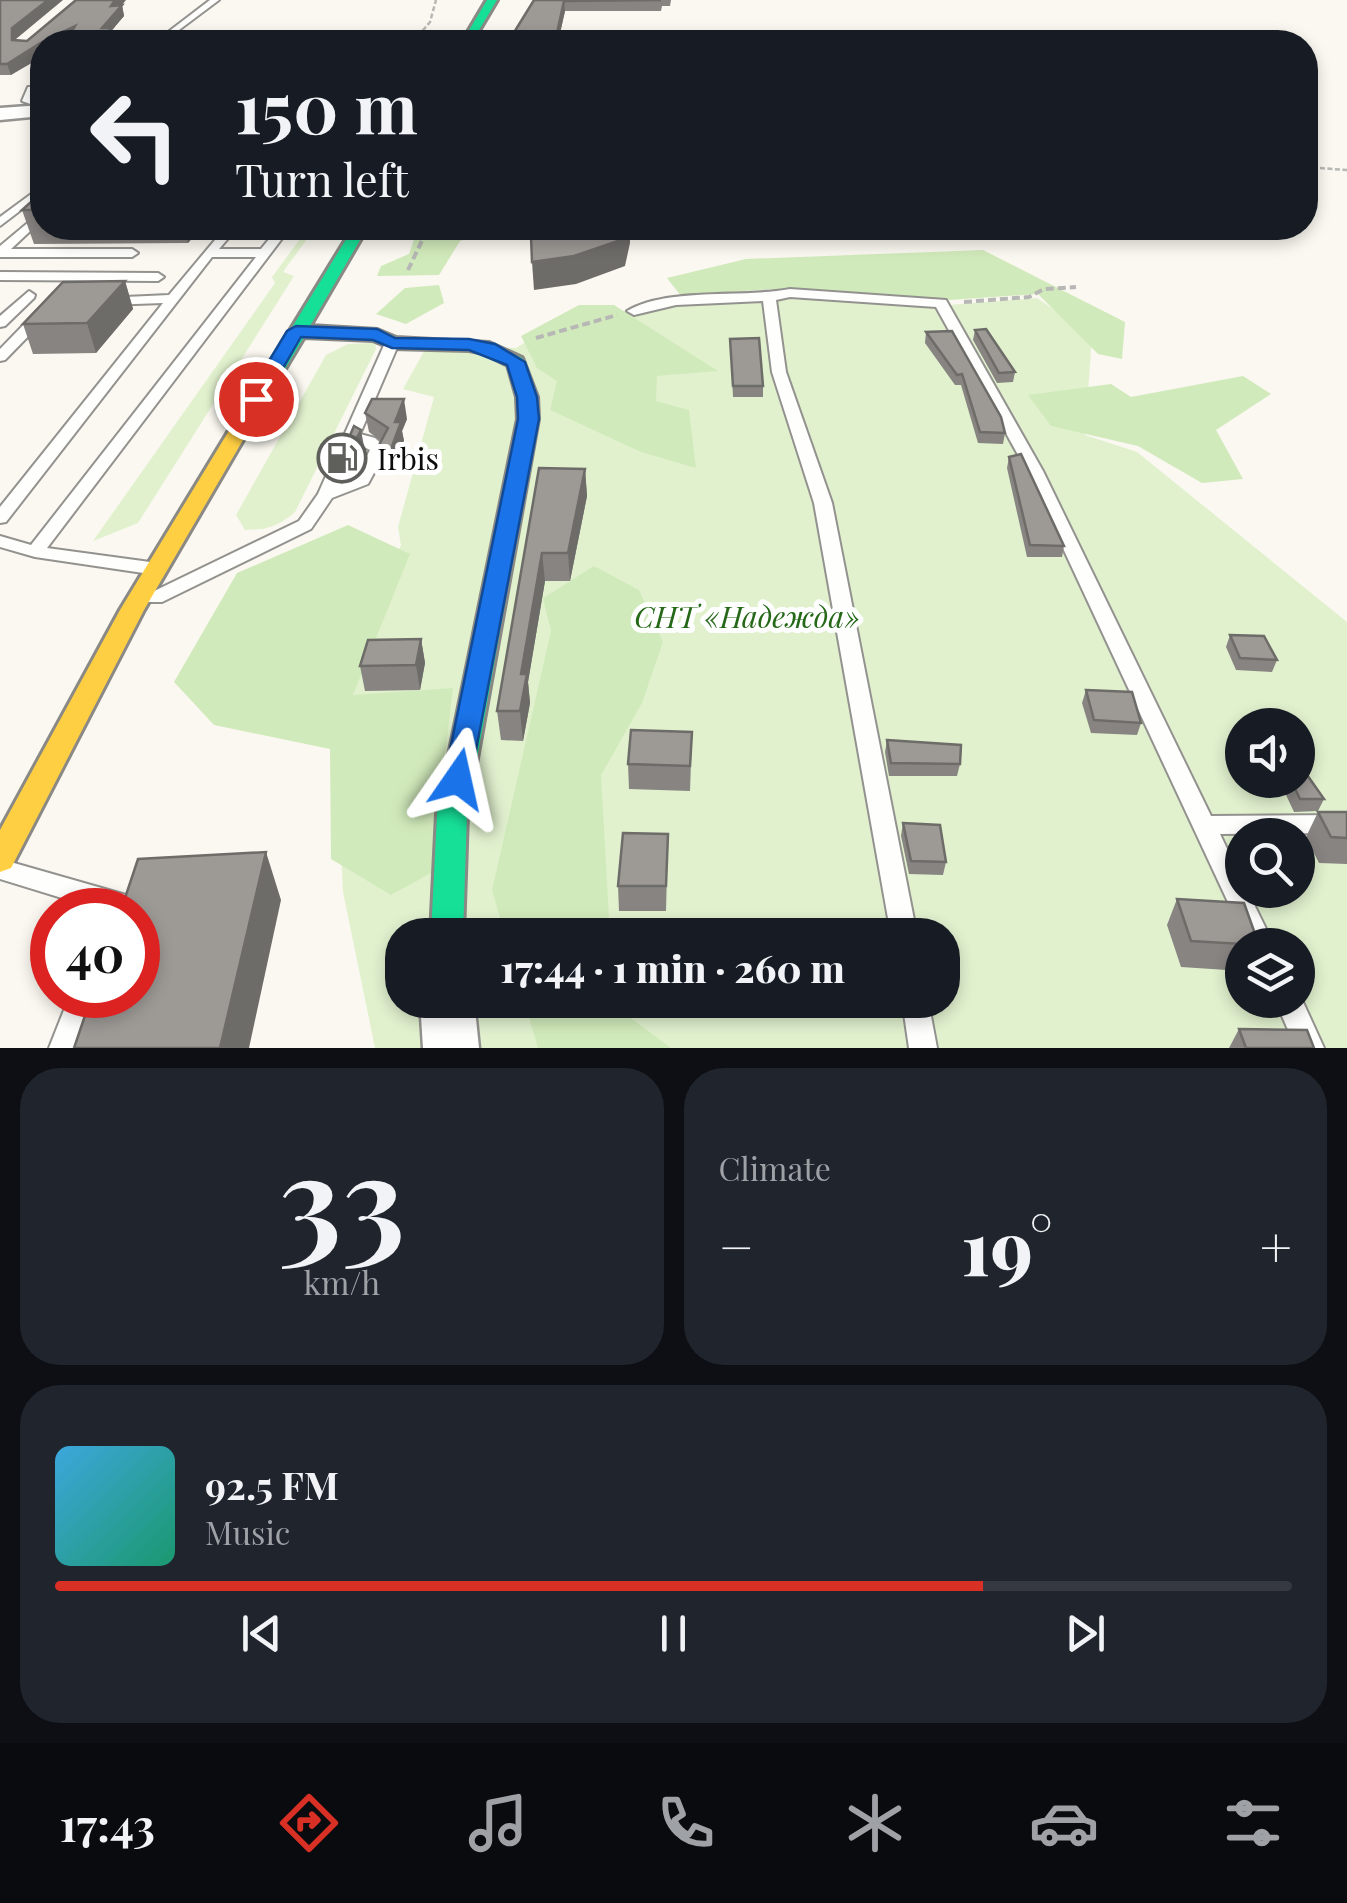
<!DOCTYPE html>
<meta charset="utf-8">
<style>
body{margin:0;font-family:"Playfair Display",serif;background:#20242c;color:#f1f3f6;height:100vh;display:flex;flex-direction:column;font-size:38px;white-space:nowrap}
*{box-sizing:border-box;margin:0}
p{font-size:32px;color:#9ea1a6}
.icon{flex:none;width:55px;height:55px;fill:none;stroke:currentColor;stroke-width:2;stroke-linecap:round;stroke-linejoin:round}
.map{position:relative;height:1048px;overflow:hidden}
.panel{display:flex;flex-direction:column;gap:20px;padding:20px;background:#0d0f14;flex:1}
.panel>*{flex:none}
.banner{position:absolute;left:30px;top:30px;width:1288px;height:210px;border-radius:40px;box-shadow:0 5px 15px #0003;background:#171b24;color:#f1f3f6;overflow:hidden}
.controls{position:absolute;left:1225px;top:708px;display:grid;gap:20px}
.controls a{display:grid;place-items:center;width:90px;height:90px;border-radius:50%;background:#171b24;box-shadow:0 5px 15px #0003;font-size:50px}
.speed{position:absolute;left:30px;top:888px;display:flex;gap:20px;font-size:50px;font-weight:700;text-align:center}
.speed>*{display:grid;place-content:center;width:130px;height:130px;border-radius:50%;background:#171b24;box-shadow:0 5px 15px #0003;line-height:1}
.speed .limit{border:15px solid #d22;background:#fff;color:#111}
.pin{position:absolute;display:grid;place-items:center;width:85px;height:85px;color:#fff;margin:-42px;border:5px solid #fff;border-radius:50%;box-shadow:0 2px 10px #0007}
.me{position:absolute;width:110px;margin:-55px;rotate:11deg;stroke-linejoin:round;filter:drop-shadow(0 0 8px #0008)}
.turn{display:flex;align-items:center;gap:35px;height:210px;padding:0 40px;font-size:45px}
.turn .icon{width:130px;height:130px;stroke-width:2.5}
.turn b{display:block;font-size:70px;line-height:85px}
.big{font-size:75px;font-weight:800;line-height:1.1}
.panel .widget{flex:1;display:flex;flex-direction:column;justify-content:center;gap:15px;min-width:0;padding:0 35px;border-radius:40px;background:#20242c}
.panel .dial{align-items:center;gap:0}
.dial b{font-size:130px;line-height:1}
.song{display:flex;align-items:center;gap:30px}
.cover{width:120px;height:120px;border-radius:15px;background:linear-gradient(135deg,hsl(200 70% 55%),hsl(160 70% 35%))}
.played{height:10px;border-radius:5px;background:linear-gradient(90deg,#d93025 75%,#363941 75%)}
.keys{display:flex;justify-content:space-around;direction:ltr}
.heat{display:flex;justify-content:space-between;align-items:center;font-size:55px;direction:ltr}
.panel .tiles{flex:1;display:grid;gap:20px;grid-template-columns:1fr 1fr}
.widget:last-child{grid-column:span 2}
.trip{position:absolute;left:385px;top:918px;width:575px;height:100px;border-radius:40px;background:#171b24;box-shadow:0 5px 15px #0003;font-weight:800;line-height:100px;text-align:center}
.tabs{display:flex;height:160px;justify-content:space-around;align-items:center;background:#090b0e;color:#9ea1a6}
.tabs .icon{width:70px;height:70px}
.tabs .active{color:#d93025}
.tabs b{font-size:45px;color:#f1f3f6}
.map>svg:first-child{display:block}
.green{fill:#e1f1ce;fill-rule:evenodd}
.forest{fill:#d1eabb}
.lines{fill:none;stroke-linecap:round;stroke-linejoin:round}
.lane-casing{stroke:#93928f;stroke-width:4}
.street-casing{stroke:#93928f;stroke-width:5}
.fast-casing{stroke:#8a8985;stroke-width:6}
.slow-casing{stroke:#8a8985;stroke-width:6}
.path-far1{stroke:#b7b7b5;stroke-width:2.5;stroke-dasharray:5 2.5;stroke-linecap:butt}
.path{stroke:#b7b7b5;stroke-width:4;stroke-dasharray:8 4;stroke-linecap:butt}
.lane{fill:#fefefd;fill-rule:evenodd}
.street{fill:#fefefd;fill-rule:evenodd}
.fast{fill:#16e098;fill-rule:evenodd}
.slow{fill:#ffcf43;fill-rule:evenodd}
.wall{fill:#878481}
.shaded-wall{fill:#6e6c69}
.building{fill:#9d9a96;stroke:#6e6c69;stroke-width:2.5}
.route{fill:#1a73e8;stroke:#114b97;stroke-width:2.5}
.labels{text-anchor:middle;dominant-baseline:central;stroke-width:10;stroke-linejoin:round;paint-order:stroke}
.poi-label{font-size:30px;fill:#0c0c0c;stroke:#fff;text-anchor:start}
.park-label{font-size:30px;font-style:italic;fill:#246818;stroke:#fff}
</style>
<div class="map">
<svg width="1347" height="1048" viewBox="0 0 1347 1048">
<rect width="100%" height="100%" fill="#faf8f0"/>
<g class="green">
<path d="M308 228H315L283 272 294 276 138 523 93 541 275 283 272 277Z"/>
<path d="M1037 298 1092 336 1085 435 1137 452 1347 622V1048H375L343 892 334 702 401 545 398 527 434 397 403 389 427 346 516 348 545 330 676 299 918 300 936 306ZM1242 725H1298V780H1242ZM1242 835H1298V890H1242ZM402 935H942V1000H402ZM1242 945H1298V1000H1242Z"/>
<path d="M375 343 376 349 295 512C279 526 266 530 245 530L236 515 326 355 348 344Z"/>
</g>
<g class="forest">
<path d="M418 228H502L460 241 439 275 377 276 381 266 409 254Z"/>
<path d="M983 250 1125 322 1122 359 1098 354 1038 294 950 300 770 289 681 296 667 278 746 259Z"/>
<path d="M439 285 444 303 406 324 376 314 405 288Z"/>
<path d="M579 305H614L718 371 657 376 656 401 689 410 696 468 641 452 550 410 557 381 537 368 521 336Z"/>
<path d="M1243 376 1271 394 1216 430 1243 479 1202 483 1138 446 1051 426 1028 395 1111 384 1131 397Z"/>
<path d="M348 525 410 554 353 695 453 688 431 873 391 895 331 859 330 749 214 725 174 682 237 573Z"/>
<path d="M594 566 639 590 663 642 642 703 601 775 610 935H505L492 890 551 631 543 598Z"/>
<path d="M524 1000H613V1005L671 1048H538Z"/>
</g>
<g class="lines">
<g class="lane-casing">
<g id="lane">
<path d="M210 0H219L163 42H155Z"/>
<path d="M28 87H34L30 98 42 102V108L22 101Z"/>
<path d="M42 186V194L0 226V217Z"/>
<path d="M42 211V220L11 249H132L138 253 132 257H0V246Z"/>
<path d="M225 228H237L219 249H261L278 228H290L47 548 150 562 159 568 156 572 150 574 35 557 0 547V536L31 545 256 257H212L6 522 0 523V507L163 303 108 305 103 304V298L169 295Z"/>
<path d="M0 272 158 273 164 277 158 281 0 280Z"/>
<path d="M790 289 946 300 1043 471 1211 816 1347 815V833L1220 834 1242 880V890H1247L1274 945H1248L1027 471 936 307 790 297 776 300 786 372 832 503 917 935H891L814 503 772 372 763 301 676 305 634 315 627 311C666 287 744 298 790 289Z"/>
<path d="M29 291 35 295 34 298 5 326 0 327V316Z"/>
<path d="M42 310 47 311V317L5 360 0 361V349L37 311Z"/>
<path d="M392 339 399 343 360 434 375 438 387 449 368 484 332 498 311 529 162 602H148L146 598 148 594 299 521 318 494 385 343ZM356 443 370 450 356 477 339 483Z"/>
<path d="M0 859 126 895 129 902 127 910H101L0 879Z"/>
<path d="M1298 991 1324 1048H1296L1275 1000H1298Z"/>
<path d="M70 995H96L77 1048H49Z"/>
<path d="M902 1000H928L937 1048H909Z"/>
</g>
</g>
<g class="street-casing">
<g id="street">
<path d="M42 105V116L0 120V108Z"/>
<path d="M420 1000H474L479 1048H423Z"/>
</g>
</g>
<g class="fast-casing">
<g id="fast">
<path d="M487 0H497L472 42H462Z"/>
<path d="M353 228H367L310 326 377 330 396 338 489 343 522 358 537 397 538 419 467 814 463 935H431L437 814 518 419 517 397 508 365 484 353 469 350 392 348 373 340 304 337 280 377H266L264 373Z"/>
</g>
</g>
<g class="slow-casing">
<path id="slow" d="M273 367 282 373 144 610 11 868 0 872V830L120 610 264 373Z"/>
</g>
<g class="path-far1">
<path d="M413 42 430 22 436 0"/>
<path d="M1305 167 1347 170"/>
</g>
<g class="path">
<path d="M408 270 428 228"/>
<path d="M964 302 1029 297 1044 289 1076 287"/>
<path d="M536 338 617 315"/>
</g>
<use href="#lane" class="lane"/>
<use href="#street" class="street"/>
<use href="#fast" class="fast"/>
<use href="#slow" class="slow"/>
</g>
<g class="wall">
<path d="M0 0 16 39 27 41 122 5 124 16 112 30 115 39 42 42 11 75H0Z"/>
<path d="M534 0H671L670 6H662L661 11H565L558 42H511L510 39Z"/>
<path d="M42 192V228H201L188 243 34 244 22 210Z"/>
<path d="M125 281 133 309 96 353 33 354 23 324Z"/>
<path d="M975 330 1015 372 1013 382 997 383 973 340Z"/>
<path d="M952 331 1005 433 1003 444 978 443 961 385H955L925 343 926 332Z"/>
<path d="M730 339 763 386V397H733Z"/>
<path d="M365 413 407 419 402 431 404 441 394 469H380L377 449 381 441 369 432Z"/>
<path d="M354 426 365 452 356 469H349L345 447Z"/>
<path d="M1009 457 1064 546 1062 557H1027L1007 468Z"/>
<path d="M539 468 585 469 587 496 570 581H545L528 682 530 703 523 741 501 740 497 711Z"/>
<path d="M1230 635 1277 660 1272 672 1236 670 1226 647Z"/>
<path d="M421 639 425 663 420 690 365 691 360 666Z"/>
<path d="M1086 690 1141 723 1137 735 1091 733 1082 703Z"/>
<path d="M692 732 690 791 629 789 628 764Z"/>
<path d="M887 740 960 764 957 776H889L885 752Z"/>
<path d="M1279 780H1298L1324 799 1318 811 1294 812Z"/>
<path d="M1318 812H1347V864L1319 863 1306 837Z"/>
<path d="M903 823 946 862 943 875 909 874 901 836Z"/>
<path d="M668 834 666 911H619L618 886Z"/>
<path d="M1177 899 1242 945V971L1181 967 1167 925Z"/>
<path d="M624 1000H663V1001L624 1002Z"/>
<path d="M1239 1029 1314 1048H1229Z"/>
</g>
<g class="shaded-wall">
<path d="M48 0H63L16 39 12 40V28Z"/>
<path d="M115 0H126L122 5 124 16 112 30 115 39 111 42H98L111 6Z"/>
<path d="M564 1 565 11 558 42H555Z"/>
<path d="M75 26 68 42H45Z"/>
<path d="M42 44V57L11 75 7 64Z"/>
<path d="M184 228H201L188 243Z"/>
<path d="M627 228H630V243L625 266 576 284 534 290 532 262Z"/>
<path d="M125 281 133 309 96 353 87 323Z"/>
<path d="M404 399 407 419 402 431 404 441 394 469 391 449 395 422Z"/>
<path d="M361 430 365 452 356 469 352 447Z"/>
<path d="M585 469 587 496 570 581 568 553Z"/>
<path d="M542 553 545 581 528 682 530 703 523 741 520 711 521 674Z"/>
<path d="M421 639 425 663 420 690 416 665Z"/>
<path d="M266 852 281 900 249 1048H220Z"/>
</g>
<g class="building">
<path d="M0 0H48L12 28V40L27 41 76 0H115L111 6 122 5 102 28H112L98 42H66L75 26 42 42 7 64H0Z"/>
<path d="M534 0H661L564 1 555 42H515L517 39H510Z"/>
<path d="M42 192V210H22Z"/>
<path d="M550 228H627L624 239 574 256 532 262 531 236Z"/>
<path d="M125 281 87 323 23 324 63 282Z"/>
<path d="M986 329 1015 372 999 373 975 330Z"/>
<path d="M952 331 1001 417 1005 433 980 432 962 374 957 375 926 332Z"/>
<path d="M759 338 763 386H733L730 339Z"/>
<path d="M372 399H404L395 422H401L391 449H377L388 428 365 413Z"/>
<path d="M354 426 361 430 352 447H345Z"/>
<path d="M1021 454 1064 546 1030 545 1009 457Z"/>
<path d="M539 468 585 469 568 553H542L521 674H527L520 711H497Z"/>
<path d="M1230 635 1264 636 1277 660 1240 658Z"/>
<path d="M421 639 416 665 360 666 368 640Z"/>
<path d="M1086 690 1132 692 1141 723 1094 720Z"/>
<path d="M631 730 692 732 690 766 628 764Z"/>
<path d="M887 740 961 745 960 764 891 763Z"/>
<path d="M1298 762 1324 799H1300L1291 780H1298Z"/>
<path d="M1318 812H1347V838L1331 837Z"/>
<path d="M903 823 940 825 946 862 911 861Z"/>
<path d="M623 833 668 834 666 886H618Z"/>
<path d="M266 852 220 1048H74L92 995H138V910H121L138 859Z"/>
<path d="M1177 899 1244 903 1259 945 1191 941Z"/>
<path d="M1239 1029 1307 1030 1314 1048H1246Z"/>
</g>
<path class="route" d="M296 326 377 329 395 338 469 339 495 344 525 362 537 397 539 419 469 787 458 790 448 787 444 779 518 419 517 397 507 365 469 350 392 348 373 340 301 337 263 403H249L246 399 287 331Z"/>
<defs>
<g id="fuel-ring" transform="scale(2.5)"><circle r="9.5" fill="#fff" stroke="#5f5f5c" stroke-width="1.5"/><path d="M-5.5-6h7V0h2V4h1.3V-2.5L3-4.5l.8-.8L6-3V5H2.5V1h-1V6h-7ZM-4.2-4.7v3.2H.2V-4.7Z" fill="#5f5f5c"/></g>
</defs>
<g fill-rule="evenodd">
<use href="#fuel-ring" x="342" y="458"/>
</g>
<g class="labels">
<g class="poi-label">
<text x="377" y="458">Irbis</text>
</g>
<g class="park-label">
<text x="747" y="616">СНТ «Надежда»</text>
</g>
</g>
</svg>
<div class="controls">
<a><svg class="icon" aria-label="sound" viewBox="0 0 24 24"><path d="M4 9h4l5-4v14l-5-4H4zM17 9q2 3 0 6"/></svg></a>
<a><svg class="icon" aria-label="search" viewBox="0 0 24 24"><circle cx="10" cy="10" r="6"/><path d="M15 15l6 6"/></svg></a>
<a><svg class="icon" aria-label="layers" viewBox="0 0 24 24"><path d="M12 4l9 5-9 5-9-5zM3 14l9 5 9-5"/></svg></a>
</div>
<div class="speed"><div class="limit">40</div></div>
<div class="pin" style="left:256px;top:399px;background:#d93025"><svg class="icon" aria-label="arrive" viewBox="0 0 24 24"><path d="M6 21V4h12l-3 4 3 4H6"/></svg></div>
<svg class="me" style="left:458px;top:779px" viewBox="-20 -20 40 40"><path d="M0-17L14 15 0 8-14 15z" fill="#1a73e8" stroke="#fff" stroke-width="4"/></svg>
<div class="trip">17:44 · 1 min · 260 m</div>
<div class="banner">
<div class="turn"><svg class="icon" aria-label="left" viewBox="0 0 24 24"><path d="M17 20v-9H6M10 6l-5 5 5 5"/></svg><div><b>150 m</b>Turn left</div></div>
</div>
</div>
<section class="panel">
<div class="tiles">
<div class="widget dial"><b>33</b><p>km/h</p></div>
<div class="widget"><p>Climate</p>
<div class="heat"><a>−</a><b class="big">19°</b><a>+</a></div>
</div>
<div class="widget">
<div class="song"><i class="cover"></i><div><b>92.5 FM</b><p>Music</p></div></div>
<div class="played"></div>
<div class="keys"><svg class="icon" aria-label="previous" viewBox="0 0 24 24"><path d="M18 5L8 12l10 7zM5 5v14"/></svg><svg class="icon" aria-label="pause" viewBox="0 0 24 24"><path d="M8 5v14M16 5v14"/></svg><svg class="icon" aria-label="next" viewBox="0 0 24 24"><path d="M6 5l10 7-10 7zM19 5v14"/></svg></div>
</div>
</div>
</section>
<nav class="tabs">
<b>17:43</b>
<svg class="icon active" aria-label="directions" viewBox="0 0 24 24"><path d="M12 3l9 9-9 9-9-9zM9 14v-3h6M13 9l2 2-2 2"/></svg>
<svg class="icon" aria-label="music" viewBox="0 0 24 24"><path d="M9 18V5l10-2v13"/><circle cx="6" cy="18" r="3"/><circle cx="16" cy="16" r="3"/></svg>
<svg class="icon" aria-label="phone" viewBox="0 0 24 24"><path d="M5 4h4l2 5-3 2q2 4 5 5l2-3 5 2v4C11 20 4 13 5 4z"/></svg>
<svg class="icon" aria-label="climate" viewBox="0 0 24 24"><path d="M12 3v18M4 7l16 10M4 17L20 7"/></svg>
<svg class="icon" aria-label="car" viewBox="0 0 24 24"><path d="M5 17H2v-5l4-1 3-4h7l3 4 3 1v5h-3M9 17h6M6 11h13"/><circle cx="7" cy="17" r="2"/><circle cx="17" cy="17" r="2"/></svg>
<svg class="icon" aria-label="filters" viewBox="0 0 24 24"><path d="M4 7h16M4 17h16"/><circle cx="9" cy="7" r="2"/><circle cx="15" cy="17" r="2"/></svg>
</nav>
